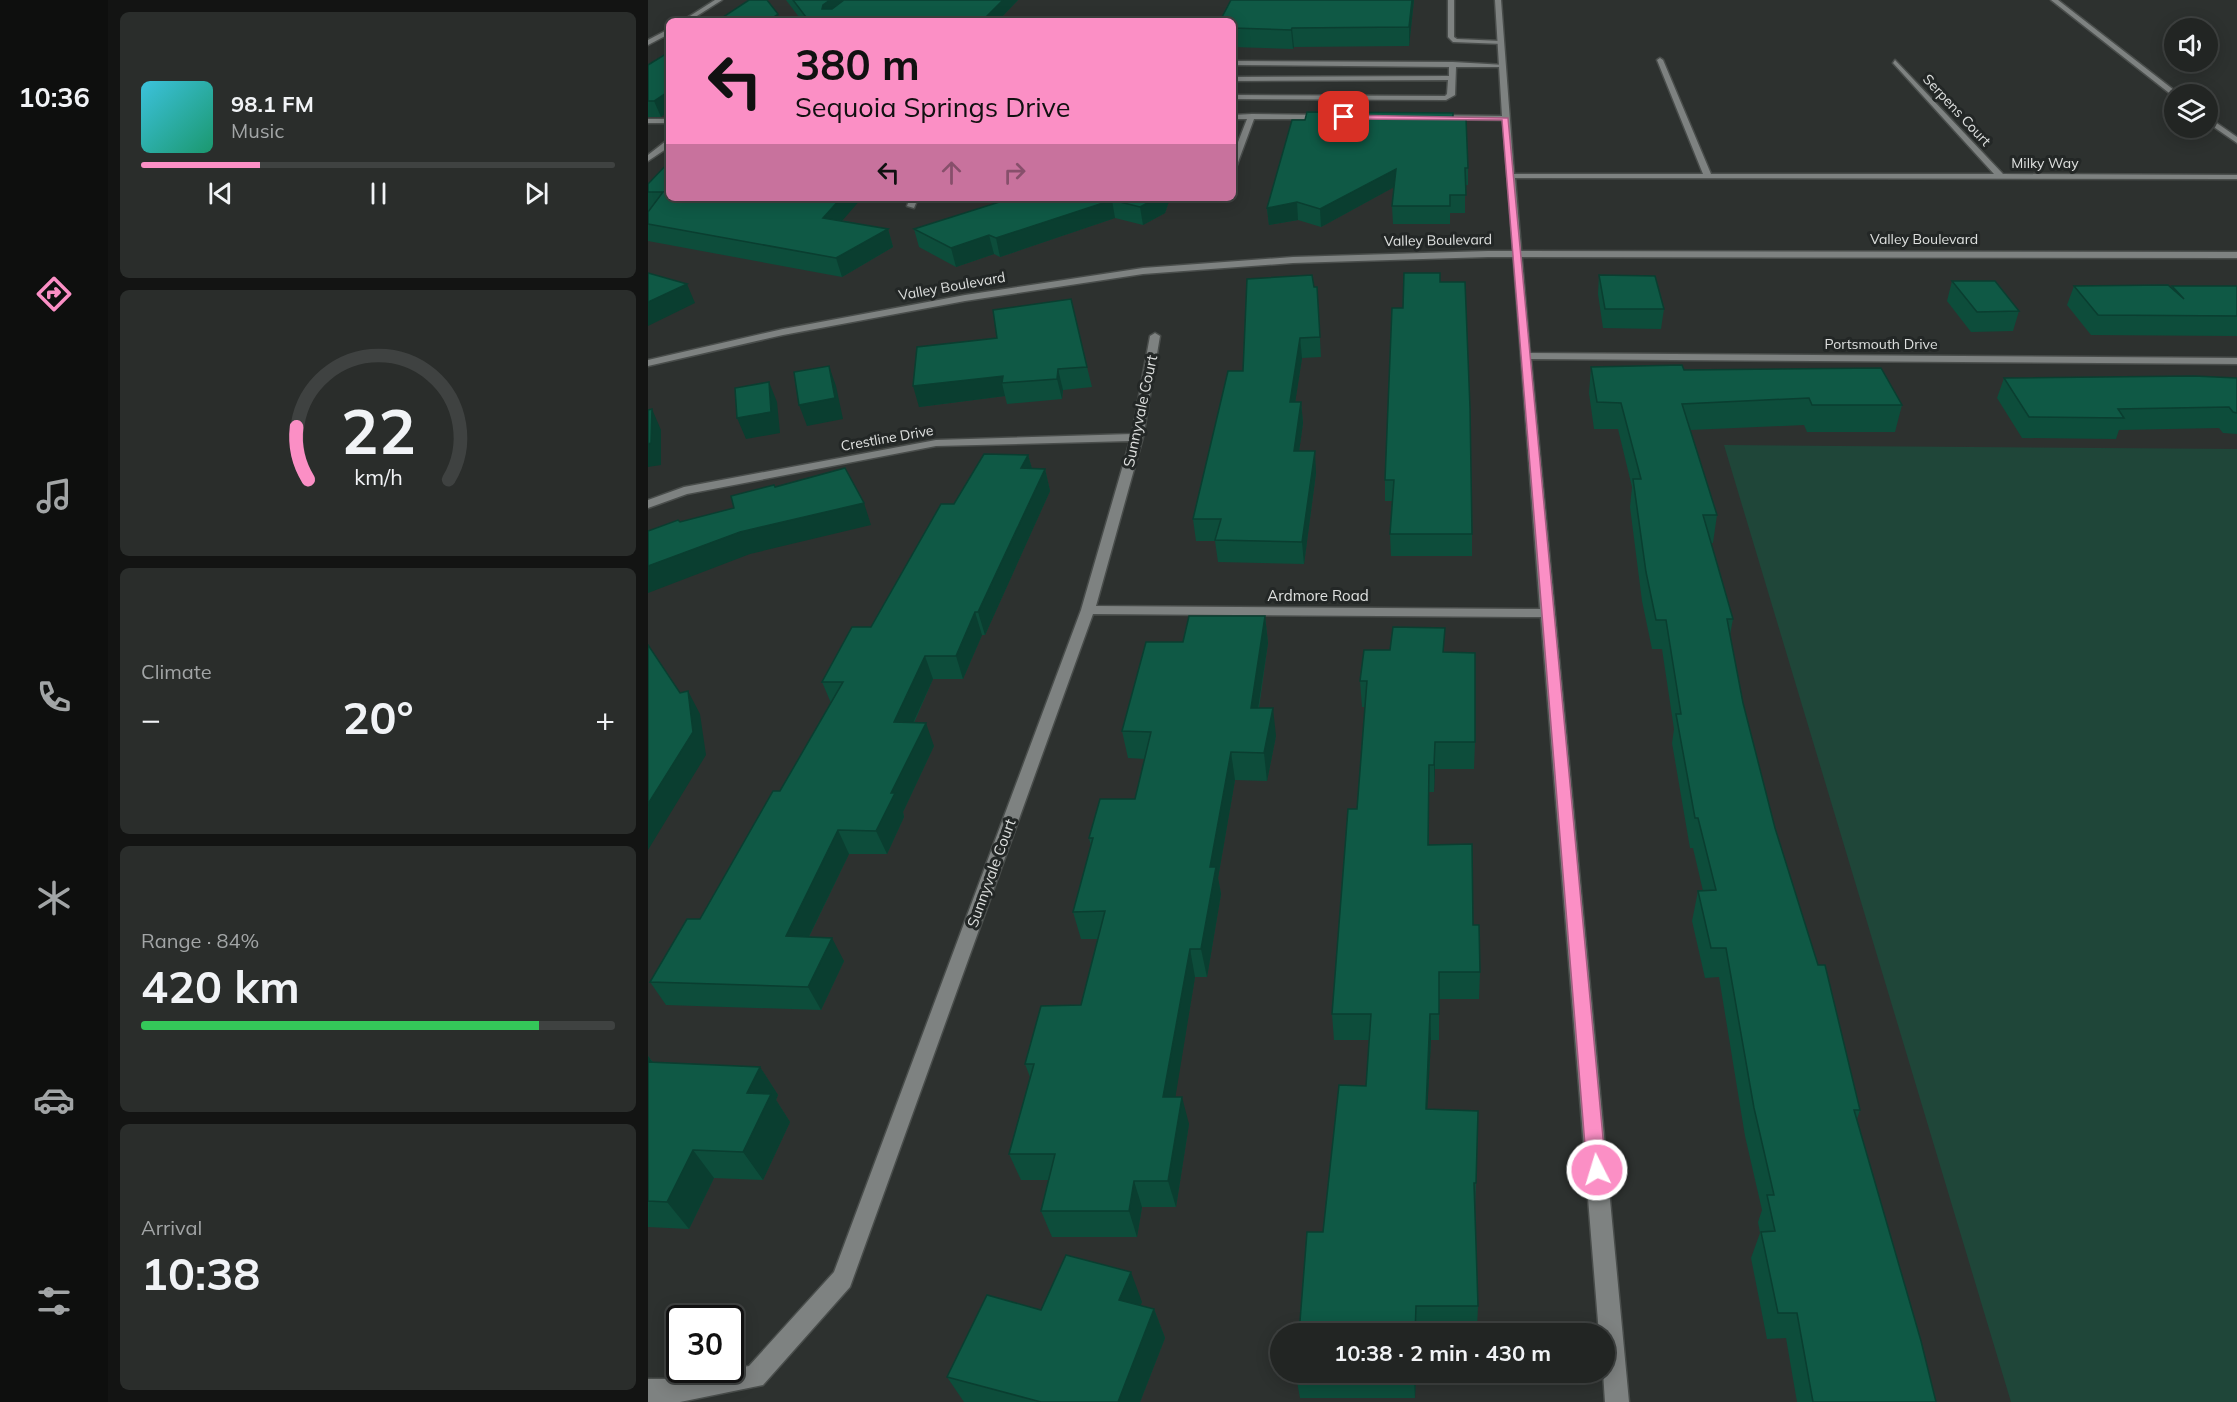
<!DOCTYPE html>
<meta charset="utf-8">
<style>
body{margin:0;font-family:Mulish,sans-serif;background:#2a2d2b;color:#f1f3f6;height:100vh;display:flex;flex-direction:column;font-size:22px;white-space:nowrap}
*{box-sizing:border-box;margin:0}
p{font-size:20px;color:#a2a5a6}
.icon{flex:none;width:33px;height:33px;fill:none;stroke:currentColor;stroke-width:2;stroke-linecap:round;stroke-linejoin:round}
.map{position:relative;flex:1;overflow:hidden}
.panel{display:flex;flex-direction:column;gap:12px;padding:12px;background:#131413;width:540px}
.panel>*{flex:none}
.guide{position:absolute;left:18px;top:18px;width:570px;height:183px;border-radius:9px;box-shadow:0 3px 15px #0003,0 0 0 2px #3f4241;background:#fb8fc5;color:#111;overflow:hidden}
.tools{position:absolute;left:1516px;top:18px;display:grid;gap:12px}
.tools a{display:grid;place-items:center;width:54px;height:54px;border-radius:50%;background:#222523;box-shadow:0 3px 15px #0003,0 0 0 2px #3f4241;font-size:30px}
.speed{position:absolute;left:18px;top:1305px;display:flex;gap:12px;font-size:30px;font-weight:700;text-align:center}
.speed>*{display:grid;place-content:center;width:78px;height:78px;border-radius:50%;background:#222523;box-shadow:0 3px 15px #0003,0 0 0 2px #3f4241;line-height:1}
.speed .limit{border:3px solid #111;border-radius:9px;background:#fff;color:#111}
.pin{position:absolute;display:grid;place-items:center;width:51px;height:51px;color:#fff;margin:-26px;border-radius:12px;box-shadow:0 3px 9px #0006}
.me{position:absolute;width:66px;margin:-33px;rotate:355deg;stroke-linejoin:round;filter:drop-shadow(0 0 4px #0008)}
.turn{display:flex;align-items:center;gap:21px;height:126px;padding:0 30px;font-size:27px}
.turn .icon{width:78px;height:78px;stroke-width:2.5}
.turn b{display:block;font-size:42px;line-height:51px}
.lanes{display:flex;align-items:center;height:57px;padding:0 30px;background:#0003;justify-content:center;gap:30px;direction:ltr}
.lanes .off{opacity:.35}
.big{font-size:45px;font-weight:700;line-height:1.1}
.panel .card{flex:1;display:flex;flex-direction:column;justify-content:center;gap:9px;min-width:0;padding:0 21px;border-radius:9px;background:#2a2d2b}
.panel .dial{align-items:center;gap:0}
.dial svg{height:156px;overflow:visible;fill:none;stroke:#3f4241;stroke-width:7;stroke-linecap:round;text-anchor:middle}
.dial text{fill:#f1f3f6;stroke:none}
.song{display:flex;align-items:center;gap:18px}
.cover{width:72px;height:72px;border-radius:9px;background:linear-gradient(135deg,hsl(190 70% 55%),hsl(160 70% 35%))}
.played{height:6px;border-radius:3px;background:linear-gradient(90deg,#fb8fc5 25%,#3f4241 25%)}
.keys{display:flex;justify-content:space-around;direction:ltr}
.heat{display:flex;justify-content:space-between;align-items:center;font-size:33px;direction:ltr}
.charge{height:9px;border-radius:4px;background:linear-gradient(90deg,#34c759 84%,#3f4241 0)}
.trip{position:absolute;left:622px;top:1323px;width:345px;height:60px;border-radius:30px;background:#222523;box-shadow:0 3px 15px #0003,0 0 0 2px #3f4241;font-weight:700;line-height:60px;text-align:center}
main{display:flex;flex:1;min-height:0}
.menu{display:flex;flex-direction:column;width:108px;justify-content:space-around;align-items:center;background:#0e0f0e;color:#a2a5a6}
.menu .icon{width:42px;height:42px}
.menu .on{color:#fb8fc5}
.menu b{font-size:27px;color:#f1f3f6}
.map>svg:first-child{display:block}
.green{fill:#1f4639}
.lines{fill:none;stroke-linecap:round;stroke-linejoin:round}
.service-casing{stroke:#494d4b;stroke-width:3}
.minor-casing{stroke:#494d4b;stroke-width:3}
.tertiary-casing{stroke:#494d4b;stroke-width:3}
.service{fill:#7e8281;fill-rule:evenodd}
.minor{fill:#7e8281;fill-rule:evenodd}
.tertiary{fill:#7e8281;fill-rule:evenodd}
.wall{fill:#0d4d3b}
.shaded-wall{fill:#0a3e30}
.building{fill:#0f5945;stroke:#0a3e30;stroke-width:1.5}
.route{fill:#fb8fc5;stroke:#a35d80;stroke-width:1.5}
.labels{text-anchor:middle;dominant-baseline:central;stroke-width:6;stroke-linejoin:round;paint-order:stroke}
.far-street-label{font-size:14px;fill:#dee0df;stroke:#232726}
.street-label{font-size:15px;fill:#dee0df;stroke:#232726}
</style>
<main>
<nav class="menu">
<b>10:36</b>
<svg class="icon on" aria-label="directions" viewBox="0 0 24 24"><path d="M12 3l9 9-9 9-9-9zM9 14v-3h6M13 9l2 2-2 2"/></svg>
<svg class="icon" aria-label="music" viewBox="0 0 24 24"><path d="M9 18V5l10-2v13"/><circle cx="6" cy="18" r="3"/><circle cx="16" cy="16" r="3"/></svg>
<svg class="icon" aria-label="phone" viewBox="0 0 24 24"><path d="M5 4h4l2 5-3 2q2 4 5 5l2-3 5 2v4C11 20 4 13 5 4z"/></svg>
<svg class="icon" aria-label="climate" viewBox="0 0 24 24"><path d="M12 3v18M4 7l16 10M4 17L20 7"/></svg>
<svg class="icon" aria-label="car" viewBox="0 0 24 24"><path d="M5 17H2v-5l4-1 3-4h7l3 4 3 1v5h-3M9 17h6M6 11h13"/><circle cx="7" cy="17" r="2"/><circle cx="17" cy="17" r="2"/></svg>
<svg class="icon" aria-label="filters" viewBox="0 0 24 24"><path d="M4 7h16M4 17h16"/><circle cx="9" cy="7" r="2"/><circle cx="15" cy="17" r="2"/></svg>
</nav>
<section class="panel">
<div class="card">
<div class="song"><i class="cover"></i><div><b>98.1 FM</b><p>Music</p></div></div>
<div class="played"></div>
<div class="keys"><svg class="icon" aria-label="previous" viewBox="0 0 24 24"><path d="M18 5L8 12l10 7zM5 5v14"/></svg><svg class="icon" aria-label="pause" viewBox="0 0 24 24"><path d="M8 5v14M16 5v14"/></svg><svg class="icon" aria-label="next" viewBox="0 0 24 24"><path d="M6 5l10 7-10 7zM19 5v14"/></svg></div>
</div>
<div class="card dial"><svg viewBox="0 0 100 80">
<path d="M14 69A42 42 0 1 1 86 69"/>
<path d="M14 69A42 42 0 0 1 8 42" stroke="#fb8fc5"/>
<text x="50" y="56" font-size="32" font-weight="700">22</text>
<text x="50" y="72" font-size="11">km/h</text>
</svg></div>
<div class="card"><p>Climate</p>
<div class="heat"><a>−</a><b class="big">20°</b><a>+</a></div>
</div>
<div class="card"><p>Range · 84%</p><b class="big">420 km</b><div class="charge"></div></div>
<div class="card"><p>Arrival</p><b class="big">10:38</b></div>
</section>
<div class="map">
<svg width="1589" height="1402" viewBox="0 0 1589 1402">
<rect width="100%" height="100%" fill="#2d312f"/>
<path class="green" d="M1076 445 1589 449V1402H1363Z"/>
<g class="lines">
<g class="service-casing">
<g id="service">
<path d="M800 0H806V37L809 39 853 41 855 44 805 42 800 37Z"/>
<path d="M585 61 805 62 857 65 854 67H808L807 95 798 100 585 99V95L797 96 799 94 800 80 585 81V77L801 76V67L585 65Z"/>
</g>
</g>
<g class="minor-casing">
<g id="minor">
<path d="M847 0H853L866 174H1055L1009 60 1012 58 1015 60 1063 174H1346L1245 63 1247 60 1355 174 1589 175V179L867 178 882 353 1589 358V364L883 359 981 1402H957L955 1372H957V1334H951L893 617 445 614 202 1287 115 1385 32 1402H0V1379H27L101 1366 186 1272 433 610 482 441 288 446 39 494 0 508V500L36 487 288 440 484 434 502 336 507 333 512 336 495 437 448 606 892 609 855 120 785 119 781 117 785 115 854 116Z"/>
<path d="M1403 0H1410L1531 94 1525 96Z"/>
<path d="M604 114 677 115 681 117 677 119H606L589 165 585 167V155L599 119H585V115Z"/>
<path d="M1560 117 1589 137V143L1560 123Z"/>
<rect x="0" y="119" width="21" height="4"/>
<path d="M18 141H21V147L0 161V155Z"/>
<path d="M262 198H270L266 208 259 206Z"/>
</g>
</g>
<g class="tertiary-casing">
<g id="tertiary">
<path d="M67 0H74L41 21H34Z"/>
<path d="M21 29V34L0 45V40Z"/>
<path d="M840 251 1589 252V258L840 257 645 263 495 274 317 301 135 335 0 366V360L135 329 317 295 495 268 645 257Z"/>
</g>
</g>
<use href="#service" class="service"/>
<use href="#minor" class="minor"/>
<use href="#tertiary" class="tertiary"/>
</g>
<g class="wall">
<path d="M138 0H370L350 21H154Z"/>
<path d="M583 0H766L761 46 646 47 645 49 585 47V21Z"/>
<path d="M21 52V111L13 117H0V65Z"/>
<path d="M805 119 820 168V185H817V213H802V224H745L744 206 746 187 673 227 650 220 621 225 619 208Z"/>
<path d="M0 184 240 229 245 247 194 277 0 241V212L1 211H0Z"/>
<path d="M364 198H522L517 213 495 225 467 218 352 257 346 254 308 267 271 247 266 229Z"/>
<path d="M951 275 1016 309 1013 329 955 328 950 294Z"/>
<path d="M1304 281 1371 311 1365 331 1323 332 1299 301Z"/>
<path d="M792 282 824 534V556H743L742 534 744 501H737V480L755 308Z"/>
<path d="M1426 286 1523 288 1524 286H1589V336L1443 335 1419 305Z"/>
<path d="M666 287H669L673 357 654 358 647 402H653L655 423 651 451 668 473 656 564 570 562 567 541H548L545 519 595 371Z"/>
<path d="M269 347 439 367 444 387 415 390 414 399 359 404 357 396 271 407Z"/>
<path d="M943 367 1036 370 1254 405 1247 432H1159L1156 425 1042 430 1069 515 1065 543H1063L1085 619 1082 635 1095 703 1127 828 1212 1110 1209 1119 1288 1402H1149L1138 1338 1119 1339 1103 1258 1112 1233 1110 1222 1114 1210 1097 1136 1071 977 1057 978 1044 921 1050 891H1055L1045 848H1042L1024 743 1026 729 1014 649H1004L994 601 982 507 984 487 970 429H946L941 393Z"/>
<path d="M1356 378H1589V434L1575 433 1571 428 1471 430 1468 439 1374 438 1349 398Z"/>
<path d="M380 455 384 469H397L402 491 337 635H334L315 679H285L266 723 286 746 255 812 256 817 239 854H201L161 937 196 961 173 1010 18 1005 2 982 52 919 132 791 183 703 174 682 223 627 306 504Z"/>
<path d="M617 616 620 643 611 708 628 736 619 781 587 780 570 878 573 894 559 977H547L527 1097 541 1124 528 1207H494L489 1237H404L393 1211 401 1180H373L361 1154 382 1077 377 1064 433 1005 450 939H433L425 912 443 846 441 838 487 799 497 759 480 758 474 731 535 642Z"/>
<path d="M742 650 797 652 827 742 826 769H787L786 792H781V845L825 925 832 972 831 999H791V1040H783L779 1109 828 1183 827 1208 830 1306 829 1329H768V1334H651L675 1232 718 1086 722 1040H686L684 1014 709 809 717 707H714L712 681Z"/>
<path d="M0 1056 5 1062 112 1067 130 1095 128 1100 142 1122 115 1180 66 1178 41 1229 0 1227Z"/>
<path d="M494 1302 492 1306 506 1309 517 1338 492 1402H316L299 1377 393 1310Z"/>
<path d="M648 1372H768L767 1398H652L648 1376Z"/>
</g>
<g class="shaded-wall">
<path d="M182 0H204L179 19 174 9 175 5Z"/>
<path d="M355 0H370L350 21H334Z"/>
<path d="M764 0H766L761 46V27Z"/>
<path d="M130 14 132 21H120Z"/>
<path d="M644 28 646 47 645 49 643 30Z"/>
<path d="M21 91V111L13 117 6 101Z"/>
<path d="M748 169V186L673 227 672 209Z"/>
<path d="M193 198H214L181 236 175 218Z"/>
<path d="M509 198H522L517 213 495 225 492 207Z"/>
<path d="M464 200 467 218 352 257 348 238Z"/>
<path d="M649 202 650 220 621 225 619 208Z"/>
<path d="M240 229 245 247 194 277 188 258Z"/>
<path d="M341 235 346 254 308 267 303 248Z"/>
<path d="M39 284 47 303 0 326V302Z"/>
<path d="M652 338 654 358 644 423 642 402Z"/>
<path d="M181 366 188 386 195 419 159 426 151 405Z"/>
<path d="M410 369 415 390 414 399 409 379Z"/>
<path d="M355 376 354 383 357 396 271 407 265 386Z"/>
<path d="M121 382 129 402 132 433 98 439 89 418Z"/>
<path d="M653 402 655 423 648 473 646 451Z"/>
<path d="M4 409 13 430V465L0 467V444Z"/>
<path d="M667 451 668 473 656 564 654 542Z"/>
<path d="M380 455 386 476 373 468Z"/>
<path d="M397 469 402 491 337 635 330 612Z"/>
<path d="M216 503 223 525 102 554 0 593V566L92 532Z"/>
<path d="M327 612 334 635 315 679 308 656Z"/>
<path d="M617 616 620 643 606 735 603 708Z"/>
<path d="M277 656 285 679 255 745 246 722Z"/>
<path d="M40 691 52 714 58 755 0 850V804Z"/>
<path d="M625 708 628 736 619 781 616 753Z"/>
<path d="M278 723 286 746 255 812 256 817 239 854 228 831 243 793Z"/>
<path d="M787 742V769L786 792V765Z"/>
<path d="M583 752 587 780 570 878 573 894 559 977 553 949 562 867Z"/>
<path d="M190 830 201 854 150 959 138 936Z"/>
<path d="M184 938 196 961 173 1010 160 987Z"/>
<path d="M542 949 547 977 523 1124 515 1097Z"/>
<path d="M782 1014 783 1040 778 1134V1109Z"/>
<path d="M0 1056 5 1063 0 1072Z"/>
<path d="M112 1067 130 1095 128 1100 142 1122 115 1180 95 1152 99 1093Z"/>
<path d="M534 1097 541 1124 528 1207 520 1181Z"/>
<path d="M45 1150 66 1178 41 1229 19 1202Z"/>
<path d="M486 1181 494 1207 489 1237 481 1211Z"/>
<path d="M483 1272 494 1302 482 1330 471 1300Z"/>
<path d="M506 1309 517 1338 492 1402H470Z"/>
<path d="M766 1372H768L767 1398 766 1376Z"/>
</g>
<g class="building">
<path d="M101 0H119L130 14 120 21H69Z"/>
<path d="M145 0H182L175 5 174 9H184L196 0H355L334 21H161Z"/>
<path d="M583 0H764L761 27 644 28 643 30 585 28V21H572Z"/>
<path d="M21 52V91L6 101H0V65Z"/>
<path d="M659 112 805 113V119H818L820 168H817L818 195H802V206H744L748 169 672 209 649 202 619 208 644 120H657Z"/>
<path d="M21 162V198H193L175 218 240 229 188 258 0 224V212L15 192H0V184Z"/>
<path d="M364 198H509L492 207 464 200 348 238 341 235 303 248 266 229Z"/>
<path d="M0 273 39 284 0 302Z"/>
<path d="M756 273H792V282H817L822 408 824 534H742L746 480H737L744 308H755Z"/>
<path d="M664 275 666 287H669L672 337 652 338 642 402H653L646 451H667L654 542 567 540 573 519H545L580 371H595L599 279Z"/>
<path d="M951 275 1007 276 1016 309H957Z"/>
<path d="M1304 281H1347L1371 311 1329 312Z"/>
<path d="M1520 285 1536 299 1524 286H1589V316L1450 315 1426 286Z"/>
<path d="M423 299 439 367 410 369 409 379 354 383 355 376 265 386 269 347 349 338 345 310Z"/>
<path d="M1034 365 1036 370 1233 368 1254 405H1164L1161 398 1034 404 1069 515H1055L1085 619H1079L1095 703 1127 828 1170 965H1177L1212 1110H1206L1273 1341 1288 1402H1165L1149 1313H1130L1113 1232 1127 1231 1119 1195H1126L1106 1108 1078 948H1063L1050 891 1068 890 1050 818H1047L1028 714H1033L1018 620H1008L998 572 985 479H993L973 403 949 402 943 367Z"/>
<path d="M181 366 187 398 151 405 146 372Z"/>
<path d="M1546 376 1589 378V413L1585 412 1581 407 1470 409 1476 418 1381 417 1356 378Z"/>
<path d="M121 382 123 412 89 418 87 388Z"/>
<path d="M4 409 3 443 0 444V410Z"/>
<path d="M336 454 380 455 373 468 397 469 330 612H327L308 656H277L246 722 278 723 243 793H247L228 831 190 830 138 936 184 938 160 987 2 982 39 919H52L125 791H132L195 682H174L204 627H223L293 504H306Z"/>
<path d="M197 468 216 503 92 532 0 566V531L30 520 32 522 86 508 83 496 126 485 127 487Z"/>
<path d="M541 616H617L603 708H625L616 753 583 752 562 867H568L553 949H542L515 1097H534L520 1181H486L481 1211H393L407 1154H361L386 1064H377L393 1006 433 1005 457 911 425 912 445 838H441L452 799H487L503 732 474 731 498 642H535Z"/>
<path d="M745 627 797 628 795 652 827 653V742H787L786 765H781L780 845 824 844 825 925H831L832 972H791V1014H782L778 1109 830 1111 828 1183H826L830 1306H768L767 1334H651L659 1232H675L691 1085 718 1086 723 1014H684L700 809H709L719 681H712L716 650H742Z"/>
<path d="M0 645 32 693 40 691 45 732 0 804Z"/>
<path d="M0 1062 112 1067 99 1093 123 1094 95 1152 45 1150 19 1202 0 1201Z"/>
<path d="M418 1255 483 1272 471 1300 506 1309 470 1402H393L299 1377 339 1295 393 1310Z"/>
<rect x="648" y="1372" width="118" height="4"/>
</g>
<path class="route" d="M694 115 860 118 958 1170 956 1176 949 1179 942 1176 939 1170 854 120 696 119Z"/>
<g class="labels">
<g class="far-street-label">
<text transform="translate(1309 110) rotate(47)">Serpens Court</text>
<text x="1397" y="163">Milky Way</text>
<text x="1276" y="239">Valley Boulevard</text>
<text transform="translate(790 240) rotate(-1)">Valley Boulevard</text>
<text transform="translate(304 286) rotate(-10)">Valley Boulevard</text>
<text x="1233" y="344">Portsmouth Drive</text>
<text transform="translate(239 438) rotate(-10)">Crestline Drive</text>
</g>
<g class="street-label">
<text transform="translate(492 411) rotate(-78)">Sunnyvale Court</text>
<text x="670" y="595">Ardmore Road</text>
<text transform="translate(343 873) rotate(-70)">Sunnyvale Court</text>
</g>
</g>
</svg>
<div class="tools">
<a><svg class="icon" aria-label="sound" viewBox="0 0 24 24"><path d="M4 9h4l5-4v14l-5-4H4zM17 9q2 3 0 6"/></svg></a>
<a><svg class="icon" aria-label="layers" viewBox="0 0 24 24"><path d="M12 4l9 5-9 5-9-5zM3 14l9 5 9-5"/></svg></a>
</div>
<div class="speed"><div class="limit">30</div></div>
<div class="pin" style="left:696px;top:117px;background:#d93025"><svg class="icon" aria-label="arrive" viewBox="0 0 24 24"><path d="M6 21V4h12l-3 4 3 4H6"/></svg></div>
<svg class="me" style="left:949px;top:1170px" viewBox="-20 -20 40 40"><circle r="17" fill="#fb8fc5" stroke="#fff" stroke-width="3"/><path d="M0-11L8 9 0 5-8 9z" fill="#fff"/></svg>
<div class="trip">10:38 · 2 min · 430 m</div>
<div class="guide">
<div class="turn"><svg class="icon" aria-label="left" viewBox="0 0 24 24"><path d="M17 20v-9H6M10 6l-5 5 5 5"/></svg><div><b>380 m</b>Sequoia Springs Drive</div></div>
<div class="lanes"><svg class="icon" aria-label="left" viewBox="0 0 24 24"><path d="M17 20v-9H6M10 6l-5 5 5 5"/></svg><svg class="icon off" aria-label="ahead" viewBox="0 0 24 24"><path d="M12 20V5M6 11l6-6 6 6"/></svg><svg class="icon off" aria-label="right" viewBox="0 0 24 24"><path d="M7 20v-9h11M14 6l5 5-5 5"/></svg></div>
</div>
</div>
</main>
